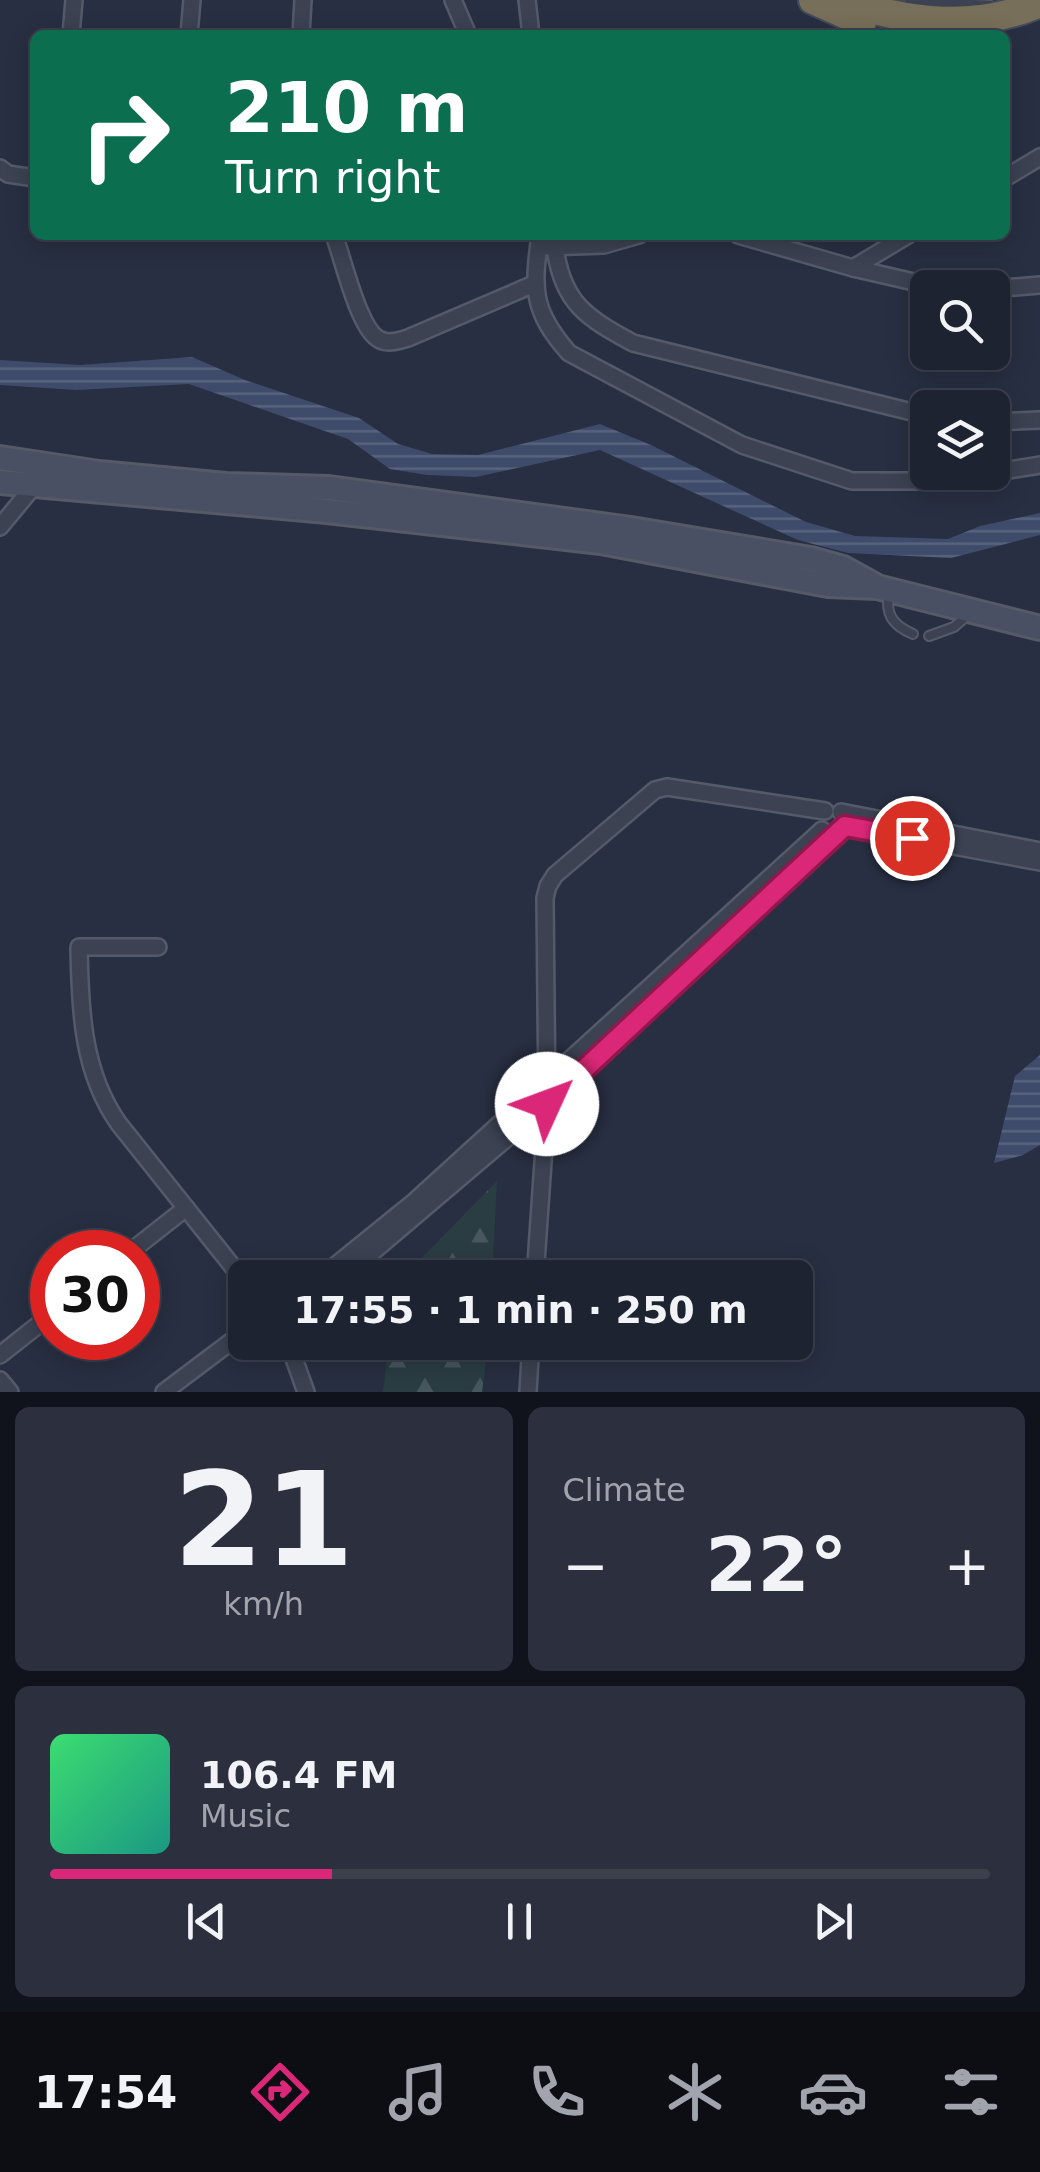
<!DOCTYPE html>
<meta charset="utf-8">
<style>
body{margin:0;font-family:"DejaVu Sans",sans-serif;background:#2b2f3e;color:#f1f3f6;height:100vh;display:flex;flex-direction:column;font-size:38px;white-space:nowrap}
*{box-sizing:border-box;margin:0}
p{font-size:32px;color:#a1a4ac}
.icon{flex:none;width:55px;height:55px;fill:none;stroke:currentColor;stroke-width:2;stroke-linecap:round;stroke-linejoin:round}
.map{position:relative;height:1392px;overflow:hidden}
.drawer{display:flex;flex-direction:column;gap:15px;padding:15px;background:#10131c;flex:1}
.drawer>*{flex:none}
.guide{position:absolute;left:30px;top:30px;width:980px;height:210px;border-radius:15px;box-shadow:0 5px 25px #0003,0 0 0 2px #3c404d;background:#0b6e4f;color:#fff;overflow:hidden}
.fabs{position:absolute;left:910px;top:270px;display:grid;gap:20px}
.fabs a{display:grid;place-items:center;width:100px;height:100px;border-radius:15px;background:#1e2332;box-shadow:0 5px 25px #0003,0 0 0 2px #3c404d;font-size:50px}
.speed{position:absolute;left:30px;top:1230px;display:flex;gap:20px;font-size:50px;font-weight:700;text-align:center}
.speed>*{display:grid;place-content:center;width:130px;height:130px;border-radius:50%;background:#1e2332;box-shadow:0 5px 25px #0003,0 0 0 2px #3c404d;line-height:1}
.speed .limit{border:15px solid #d22;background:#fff;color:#111}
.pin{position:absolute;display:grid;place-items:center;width:85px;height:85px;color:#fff;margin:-42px;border:5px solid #fff;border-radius:50%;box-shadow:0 2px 10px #0007}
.me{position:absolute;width:110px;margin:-55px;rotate:47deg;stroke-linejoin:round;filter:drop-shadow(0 0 8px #0008)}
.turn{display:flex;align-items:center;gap:35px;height:210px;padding:0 30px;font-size:45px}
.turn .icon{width:130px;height:130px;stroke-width:2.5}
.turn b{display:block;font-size:70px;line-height:85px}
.big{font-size:75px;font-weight:600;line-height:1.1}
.drawer .tile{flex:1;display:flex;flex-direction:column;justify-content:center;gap:15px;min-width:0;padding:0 35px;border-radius:15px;background:#2b2f3e}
.drawer .dial{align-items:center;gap:0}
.dial b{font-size:130px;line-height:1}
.song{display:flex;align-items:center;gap:30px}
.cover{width:120px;height:120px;border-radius:15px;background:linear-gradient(135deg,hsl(140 70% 55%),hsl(170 70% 35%))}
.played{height:10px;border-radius:5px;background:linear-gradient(90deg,#db2777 30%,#3c404d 30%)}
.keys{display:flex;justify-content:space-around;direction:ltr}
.heat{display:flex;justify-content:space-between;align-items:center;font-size:55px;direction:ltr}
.drawer .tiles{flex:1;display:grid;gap:15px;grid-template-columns:1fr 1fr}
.tile:last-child{grid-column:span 2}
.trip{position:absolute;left:228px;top:1260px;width:585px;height:100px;border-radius:15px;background:#1e2332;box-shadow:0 5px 25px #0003,0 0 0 2px #3c404d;font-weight:600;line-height:100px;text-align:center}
.dock{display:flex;height:160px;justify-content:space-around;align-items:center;background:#0c0e14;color:#a1a4ac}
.dock .icon{width:70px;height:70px}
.dock .on{color:#db2777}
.dock b{font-size:45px;color:#f1f3f6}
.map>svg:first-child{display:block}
.forest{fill:url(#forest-firs)}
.water{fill:url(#water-rules)}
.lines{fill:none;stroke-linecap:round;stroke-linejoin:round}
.lane-casing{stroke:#545a69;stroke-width:12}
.street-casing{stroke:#545a69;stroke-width:20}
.secondary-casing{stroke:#545a69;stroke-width:28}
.highway-casing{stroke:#434a59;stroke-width:32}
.lane{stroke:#3c4252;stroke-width:8}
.street{stroke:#3c4252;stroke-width:15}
.secondary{stroke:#4a5064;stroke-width:22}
.highway{stroke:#776f59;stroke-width:28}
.route-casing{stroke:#8e194d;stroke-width:25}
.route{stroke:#db2777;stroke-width:18}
</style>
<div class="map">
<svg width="1040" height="1392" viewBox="0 0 1040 1392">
<defs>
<pattern id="forest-firs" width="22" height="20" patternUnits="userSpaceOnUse" patternTransform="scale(2.5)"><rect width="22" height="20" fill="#2a3d43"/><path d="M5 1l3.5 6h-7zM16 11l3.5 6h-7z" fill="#47575d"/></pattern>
<pattern id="water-rules" width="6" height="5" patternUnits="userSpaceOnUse" patternTransform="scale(2.5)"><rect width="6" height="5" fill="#3e4b6a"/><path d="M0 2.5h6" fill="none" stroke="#58637e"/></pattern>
</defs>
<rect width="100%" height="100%" fill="#282f42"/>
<g class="forest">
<path d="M497 1181 492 1277H403Z"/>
<path d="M389 1343H488L482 1392H383Z"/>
</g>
<g class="water">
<path d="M192 357 245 380 359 418 398 444 432 454 478 455 600 424 651 445 806 522 855 536 948 539 980 526 1040 513V535L951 558 848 553 798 540 600 450 476 477 427 475 390 469 348 439 189 384 76 390 0 385V360L80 365Z"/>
<path d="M1040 1055V1145L1023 1155 994 1163 1015 1076Z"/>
</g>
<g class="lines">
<g class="lane-casing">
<g id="lane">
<path d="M909 0 989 5"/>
<path d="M889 592C885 614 892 625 913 634"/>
<path d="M929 636 954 627 969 614"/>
</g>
</g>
<g class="street-casing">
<g id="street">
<path d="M453 0 468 35"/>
<path d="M527 0 531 35"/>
<path d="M71 35 74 0"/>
<path d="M189 35 192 0"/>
<path d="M301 35 303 0"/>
<path d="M0 168 8 174 35 178"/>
<path d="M1005 178 1040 157"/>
<path d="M334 235C343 259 358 325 377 338 386 345 398 341 408 338L534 284"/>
<path d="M540 235C533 289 531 310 569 353L742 445 852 481H940L1040 465"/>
<path d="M738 235 853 268 940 288"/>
<path d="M547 247 604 245 639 235"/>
<path d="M555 247C562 303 587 318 633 343L928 416"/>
<path d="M853 268 908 235"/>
<path d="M992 289 1040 285"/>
<path d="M992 422 1040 420"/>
<path d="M0 527 33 487"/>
<path d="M841 812 1040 851"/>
<path d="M845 826 1040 862"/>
<path d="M158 947H79C80 1009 82 1072 119 1124L245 1282"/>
<path d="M130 1252 186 1208"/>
<path d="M320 1278 415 1201 822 830"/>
<path d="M342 1278 547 1104 838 834"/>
<path d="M535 1278 547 1104 545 898 548 886 555 875 655 790 667 787 825 811"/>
<path d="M288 1342 306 1392"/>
<path d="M0 1355 52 1314"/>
<path d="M0 1380 10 1392"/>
<path d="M164 1392 245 1331"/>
<path d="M528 1392 531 1342"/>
</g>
</g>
<g class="secondary-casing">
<g id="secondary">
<path d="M0 458 99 473 226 485 329 488 631 529 811 559 843 568 874 585"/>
<path d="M0 482 327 511 601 542 828 585 877 587 1040 628"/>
</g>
</g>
<g class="highway-casing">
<g id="highway">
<path d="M813 0 862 22"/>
<path d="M845 0C907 24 978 30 1040 3"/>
</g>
</g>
<use href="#lane" class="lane"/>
<use href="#street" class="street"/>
<use href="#secondary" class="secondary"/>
<use href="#highway" class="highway"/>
</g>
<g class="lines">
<g class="route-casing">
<path id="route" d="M547 1104 845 826 912 838"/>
</g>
<use href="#route" class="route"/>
</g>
</svg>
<div class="fabs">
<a><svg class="icon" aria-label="search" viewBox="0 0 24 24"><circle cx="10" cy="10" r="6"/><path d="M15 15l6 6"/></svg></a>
<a><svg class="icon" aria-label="layers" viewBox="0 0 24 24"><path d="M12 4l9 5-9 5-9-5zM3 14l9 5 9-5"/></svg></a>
</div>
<div class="speed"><div class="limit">30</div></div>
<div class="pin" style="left:912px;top:838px;background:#d93025"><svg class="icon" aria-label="arrive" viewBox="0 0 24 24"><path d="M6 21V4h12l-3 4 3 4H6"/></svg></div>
<svg class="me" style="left:547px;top:1104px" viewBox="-20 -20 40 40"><circle r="19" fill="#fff"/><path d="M0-13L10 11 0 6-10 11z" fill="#db2777"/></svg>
<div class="trip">17:55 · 1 min · 250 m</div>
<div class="guide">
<div class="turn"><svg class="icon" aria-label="right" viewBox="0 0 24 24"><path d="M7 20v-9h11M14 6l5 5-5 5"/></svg><div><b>210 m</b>Turn right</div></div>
</div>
</div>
<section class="drawer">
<div class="tiles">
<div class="tile dial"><b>21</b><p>km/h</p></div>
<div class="tile"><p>Climate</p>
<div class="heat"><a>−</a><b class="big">22°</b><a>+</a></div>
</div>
<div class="tile">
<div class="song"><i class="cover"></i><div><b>106.4 FM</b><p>Music</p></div></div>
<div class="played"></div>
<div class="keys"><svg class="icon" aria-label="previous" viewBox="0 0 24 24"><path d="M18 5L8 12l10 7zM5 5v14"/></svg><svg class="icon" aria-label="pause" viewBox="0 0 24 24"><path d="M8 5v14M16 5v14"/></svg><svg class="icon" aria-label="next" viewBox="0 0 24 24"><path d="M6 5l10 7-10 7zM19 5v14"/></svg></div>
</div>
</div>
</section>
<nav class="dock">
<b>17:54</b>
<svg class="icon on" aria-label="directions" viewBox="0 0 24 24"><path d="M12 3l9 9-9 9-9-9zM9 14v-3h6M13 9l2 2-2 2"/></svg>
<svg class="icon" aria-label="music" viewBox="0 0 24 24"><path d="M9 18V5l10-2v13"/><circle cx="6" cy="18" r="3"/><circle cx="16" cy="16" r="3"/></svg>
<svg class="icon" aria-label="phone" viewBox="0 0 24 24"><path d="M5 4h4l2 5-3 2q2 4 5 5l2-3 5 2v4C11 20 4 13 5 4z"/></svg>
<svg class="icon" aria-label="climate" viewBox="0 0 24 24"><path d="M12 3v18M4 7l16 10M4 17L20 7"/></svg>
<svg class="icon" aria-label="car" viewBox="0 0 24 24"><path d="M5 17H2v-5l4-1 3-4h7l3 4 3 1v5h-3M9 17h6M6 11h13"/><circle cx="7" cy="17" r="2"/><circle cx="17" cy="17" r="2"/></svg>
<svg class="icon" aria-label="filters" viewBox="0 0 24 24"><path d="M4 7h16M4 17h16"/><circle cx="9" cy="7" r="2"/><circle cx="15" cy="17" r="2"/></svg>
</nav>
